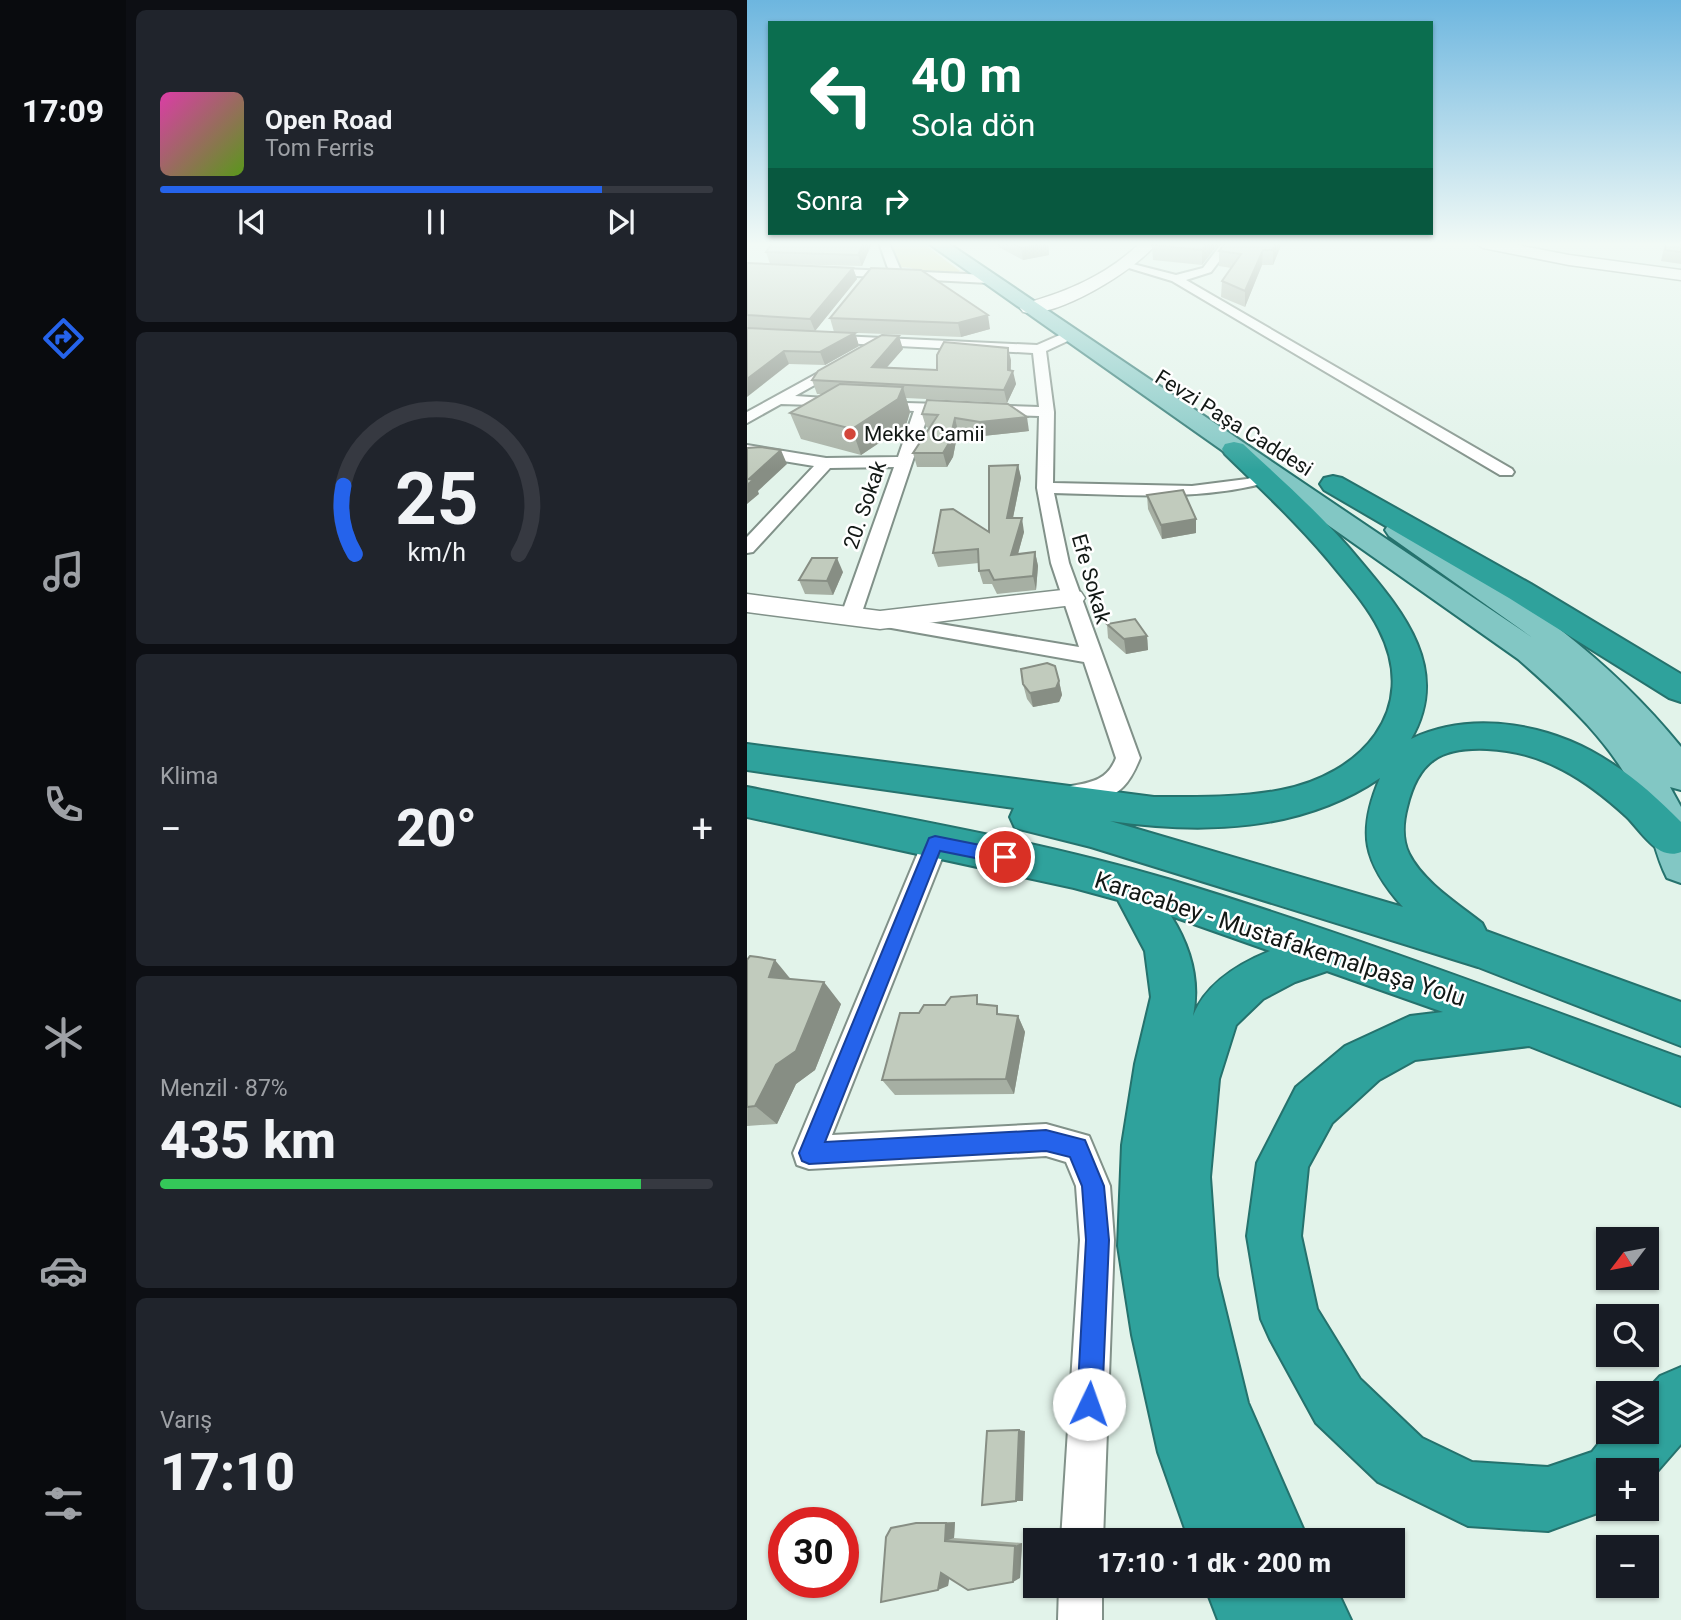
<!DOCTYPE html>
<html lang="tr">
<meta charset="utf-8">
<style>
body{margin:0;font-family:Roboto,sans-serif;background:#20242c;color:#f1f3f6;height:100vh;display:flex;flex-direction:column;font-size:26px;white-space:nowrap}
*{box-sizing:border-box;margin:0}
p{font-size:23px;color:#9ea1a6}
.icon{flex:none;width:38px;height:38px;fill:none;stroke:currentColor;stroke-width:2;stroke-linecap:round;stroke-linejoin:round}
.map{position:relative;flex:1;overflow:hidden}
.side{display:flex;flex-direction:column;gap:10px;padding:10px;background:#0d0f14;width:621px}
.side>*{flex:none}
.banner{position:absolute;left:21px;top:21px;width:665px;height:214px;border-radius:0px;box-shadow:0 2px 5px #0004;background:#0b6e4f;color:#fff;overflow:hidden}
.needle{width:46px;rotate:238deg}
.fabs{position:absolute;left:849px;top:1227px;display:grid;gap:14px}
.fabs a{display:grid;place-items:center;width:63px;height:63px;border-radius:0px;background:#171b24;box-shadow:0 2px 5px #0004;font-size:35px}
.speed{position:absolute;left:21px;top:1507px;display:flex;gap:14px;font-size:35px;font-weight:700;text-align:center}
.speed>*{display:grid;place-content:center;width:91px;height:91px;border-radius:50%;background:#171b24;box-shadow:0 2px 5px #0004;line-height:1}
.speed .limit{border:10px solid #d22;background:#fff;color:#111}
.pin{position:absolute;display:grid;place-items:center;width:60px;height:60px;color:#fff;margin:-30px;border:4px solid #fff;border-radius:50%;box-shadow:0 2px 7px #0007}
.me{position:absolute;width:77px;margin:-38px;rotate:3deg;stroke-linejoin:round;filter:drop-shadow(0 0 5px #0008)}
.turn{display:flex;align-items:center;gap:24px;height:147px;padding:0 28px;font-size:32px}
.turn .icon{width:91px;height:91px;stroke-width:2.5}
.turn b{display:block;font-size:49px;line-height:60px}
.then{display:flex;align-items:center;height:66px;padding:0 28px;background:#0003;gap:14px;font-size:26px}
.big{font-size:52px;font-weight:800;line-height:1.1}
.side .card{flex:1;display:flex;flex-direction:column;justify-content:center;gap:10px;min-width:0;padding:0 24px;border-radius:10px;background:#20242c}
.side .dial{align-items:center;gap:0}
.dial svg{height:182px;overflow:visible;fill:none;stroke:#363941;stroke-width:7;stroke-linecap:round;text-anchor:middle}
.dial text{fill:#f1f3f6;stroke:none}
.song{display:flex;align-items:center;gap:21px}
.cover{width:84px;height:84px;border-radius:10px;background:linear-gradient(135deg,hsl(320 70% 55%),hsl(90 70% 35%))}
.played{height:7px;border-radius:4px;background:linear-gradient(90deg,#2563eb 80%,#363941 80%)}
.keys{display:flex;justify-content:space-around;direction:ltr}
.heat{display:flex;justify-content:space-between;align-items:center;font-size:38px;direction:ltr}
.charge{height:10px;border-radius:5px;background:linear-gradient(90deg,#34c759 87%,#363941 0)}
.trip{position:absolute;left:276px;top:1528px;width:382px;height:70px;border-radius:0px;background:#171b24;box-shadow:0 2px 5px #0004;font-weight:800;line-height:70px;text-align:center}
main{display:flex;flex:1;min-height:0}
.dock{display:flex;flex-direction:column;width:126px;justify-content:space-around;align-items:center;background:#090b0e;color:#9ea1a6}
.dock .icon{width:49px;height:49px}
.dock .on{color:#2563eb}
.dock b{font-size:32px;color:#f1f3f6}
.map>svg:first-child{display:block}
.green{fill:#d7d8a6}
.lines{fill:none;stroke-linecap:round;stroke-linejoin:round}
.street-casing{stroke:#819189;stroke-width:4}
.secondary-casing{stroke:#819189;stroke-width:3}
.primary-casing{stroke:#25726d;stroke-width:4}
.highway-casing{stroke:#25726d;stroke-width:4}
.street{fill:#fff;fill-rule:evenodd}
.secondary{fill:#fff;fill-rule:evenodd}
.primary{fill:#82c7c4;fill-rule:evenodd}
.highway{fill:#2fa29c;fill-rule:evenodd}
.wall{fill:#a6afa3}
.shaded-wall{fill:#878e84}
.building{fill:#c1cbbd;stroke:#878e84;stroke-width:2}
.route{fill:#2563eb;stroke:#184099;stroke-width:2}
.poi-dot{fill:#d3463a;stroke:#fff;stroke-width:2.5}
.labels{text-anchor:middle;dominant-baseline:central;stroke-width:5;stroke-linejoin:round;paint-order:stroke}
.far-street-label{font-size:21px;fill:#121815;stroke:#fff}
.far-poi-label{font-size:21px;fill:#121815;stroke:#fff;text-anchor:start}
.street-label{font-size:24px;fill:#121815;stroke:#fff}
</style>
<main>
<nav class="dock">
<b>17:09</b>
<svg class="icon on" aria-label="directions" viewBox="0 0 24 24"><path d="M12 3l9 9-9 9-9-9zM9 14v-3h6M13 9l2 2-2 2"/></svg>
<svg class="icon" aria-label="music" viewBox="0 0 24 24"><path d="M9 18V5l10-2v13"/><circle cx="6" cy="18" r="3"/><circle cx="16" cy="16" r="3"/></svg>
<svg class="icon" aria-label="phone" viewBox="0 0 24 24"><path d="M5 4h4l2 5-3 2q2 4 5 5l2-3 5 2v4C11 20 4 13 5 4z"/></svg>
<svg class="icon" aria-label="climate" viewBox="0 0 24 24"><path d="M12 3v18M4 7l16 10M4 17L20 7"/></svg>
<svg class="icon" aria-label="car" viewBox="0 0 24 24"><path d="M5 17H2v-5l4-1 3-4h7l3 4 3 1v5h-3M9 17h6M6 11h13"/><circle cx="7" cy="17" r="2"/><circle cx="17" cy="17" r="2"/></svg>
<svg class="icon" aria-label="filters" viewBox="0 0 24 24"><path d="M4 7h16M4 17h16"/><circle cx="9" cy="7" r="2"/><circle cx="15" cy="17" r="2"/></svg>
</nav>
<section class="side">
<div class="card">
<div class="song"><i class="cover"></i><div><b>Open Road</b><p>Tom Ferris</p></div></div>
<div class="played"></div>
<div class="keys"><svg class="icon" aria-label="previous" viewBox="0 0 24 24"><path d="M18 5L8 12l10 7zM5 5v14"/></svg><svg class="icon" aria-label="pause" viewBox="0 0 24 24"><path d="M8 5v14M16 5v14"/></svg><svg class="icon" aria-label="next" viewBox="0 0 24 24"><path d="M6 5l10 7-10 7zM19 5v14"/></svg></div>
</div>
<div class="card dial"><svg viewBox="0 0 100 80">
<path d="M14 69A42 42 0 1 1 86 69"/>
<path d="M14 69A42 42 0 0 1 9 39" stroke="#2563eb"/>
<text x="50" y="56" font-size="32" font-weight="700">25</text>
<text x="50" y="72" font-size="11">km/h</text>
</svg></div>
<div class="card"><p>Klima</p>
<div class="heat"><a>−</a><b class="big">20°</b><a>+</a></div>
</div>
<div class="card"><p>Menzil · 87%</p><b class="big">435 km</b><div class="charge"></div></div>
<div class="card"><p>Varış</p><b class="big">17:10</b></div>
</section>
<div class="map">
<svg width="934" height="1620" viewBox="0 0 934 1620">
<rect width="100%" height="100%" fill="#e2f3ea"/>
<path class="green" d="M141 243H175L213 271 207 274 168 272 165 268 153 267Z"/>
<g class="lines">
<g class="street-casing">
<g id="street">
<path d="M132 243H142L154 271 241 275 247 279 241 283 73 274 67 271 73 268 142 271Z"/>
<path d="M475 243H486L464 272 439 280 765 469 767 472 765 475H753L425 281 372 265 378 262 429 275 456 268Z"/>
<path d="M322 331 329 335 327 338 299 351 307 412 306 483 445 486 500 479 527 471 535 476 533 479C459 502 384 495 307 493L322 563 393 758C389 768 384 779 376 787 363 801 325 809 307 804L304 797 307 790C333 782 358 787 369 758L337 662 133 626 126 624 123 620 126 616 133 614 332 647 304 563 290 488 292 416 182 412 113 618 110 622H96L93 618 147 467 83 468 6 552 0 553V537L67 466 0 455V445L79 458 151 457 167 411 130 409 123 405 125 402 292 407 286 353 76 342 69 338 71 335 290 345Z"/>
<path d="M93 361 100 365 98 368 48 396 94 399 99 400 101 403 99 406 34 404 0 423V412Z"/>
<path d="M188 833 197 836 201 843 85 1135 299 1124 342 1136 363 1186 367 1240 356 1540H314L333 1240 329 1186 319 1162 299 1156 62 1169 50 1165 46 1153 175 843 179 836Z"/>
<path d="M312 1586H355V1620H311Z"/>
</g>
</g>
<g class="secondary-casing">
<g id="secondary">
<path d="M393 243H410C390 269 308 320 276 312L273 308 276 304C320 292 360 275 393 243Z"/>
<path d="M728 243H760L822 255 934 270V280L822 265 736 248Z"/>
<path d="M324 589 334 592 338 598 334 604 133 629 0 612V594L133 611Z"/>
</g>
</g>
<g class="primary-casing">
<path id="primary" d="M181 243H201L786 638 642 536 638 530 642 524 652 522 662 524C763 591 857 651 934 747V790L923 787 934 807V883L920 878C908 855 905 830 895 806 868 745 820 702 771 659Z"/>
</g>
<g class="highway-casing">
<g id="highway">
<path d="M487 442 496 444C537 482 578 518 614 562 657 613 704 670 664 739 727 709 808 725 864 763 890 779 912 800 934 822V852C927 855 921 854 914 851 901 844 890 827 880 817 840 780 796 751 740 749 693 747 671 761 660 807 656 822 655 840 662 854 676 882 711 904 735 923L739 931 934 1002V1046L731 967 344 847 268 828 263 817 267 808 0 770V744L407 797C449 797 493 798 534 790 613 775 674 711 632 629 622 609 607 591 592 573 558 530 518 493 478 454L475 449 478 444ZM633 778C610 832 616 862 656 907L363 821C455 834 554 832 633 778Z"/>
<path d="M586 476 595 478 784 584 934 674V702L922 698 762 598 577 490 573 484 577 478Z"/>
<path d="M0 787C141 816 286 839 424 880 596 932 765 996 934 1058V1106L782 1046 668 1060 632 1080 585 1123 561 1167 554 1236 570 1309 613 1379 675 1438 725 1462 801 1467 845 1452 861 1432H900V1393H897L913 1376 934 1367V1444L900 1483V1470H861V1508H864L801 1531 721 1526 631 1482 569 1423 523 1339 514 1319 500 1236 510 1163 549 1087 598 1046 663 1016 696 1012 580 971 548 982 516 999 489 1025 472 1079 463 1177 470 1276 501 1403 561 1540H442L411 1452 385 1335 371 1246 375 1145 388 1064 404 997 398 951 371 900 327 888 0 817ZM424 916 523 951C491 964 459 983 446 1016 453 980 443 946 424 916Z"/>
<path d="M458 1586H588L604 1620H471Z"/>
</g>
</g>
<use href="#street" class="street"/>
<use href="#secondary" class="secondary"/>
<use href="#primary" class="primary"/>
<use href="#highway" class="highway"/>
</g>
<g class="wall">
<path d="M25 243H125L115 266 32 264 106 268 110 279 68 331 0 328V263L23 264 19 252Z"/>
<path d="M244 243H301L302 255 276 260Z"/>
<path d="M408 243H472L455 265 406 260 405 245Z"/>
<path d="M535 243 526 265H515L498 307 474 297 475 281 484 268 472 266V251Z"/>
<path d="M918 243H934V264L914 261Z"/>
<path d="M124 268 243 329 214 337 87 332 83 318Z"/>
<path d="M0 328 108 333 112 346 78 365 42 364Z"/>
<path d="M156 349 139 367 190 370 264 360V370L269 384 260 403 159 398 163 412 159 425 114 455 54 439 43 413 76 394H70L65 380Z"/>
<path d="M180 400 282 431 236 436 211 431 206 457 200 467H170L166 453 182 428 179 427 175 414Z"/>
<path d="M271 465 274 478 266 518 277 532 271 554 288 552 291 566 289 590 250 594 245 584H236L232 571V563L191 567 186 553 242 532Z"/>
<path d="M400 495 449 519V533L415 539 401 509Z"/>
<path d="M96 572 86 595 58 594 52 580Z"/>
<path d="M360 624 400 636 401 650 379 654 361 638Z"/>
<path d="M312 681 315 695 312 702 286 707 280 699 276 684Z"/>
<path d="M0 960 44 979 94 1004 68 1070 49 1084 30 1124 0 1126Z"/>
<path d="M235 1005 253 1014 271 1016 278 1032 267 1094 148 1095 135 1080 172 1013Z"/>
<path d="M180 1522H208L207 1538 275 1543 273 1578H202L201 1586 144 1528Z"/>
</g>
<g class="shaded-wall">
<path d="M117 243H125L115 266 111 255Z"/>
<path d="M301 243 302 255 276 260 274 248Z"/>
<path d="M460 243H472L455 265V250Z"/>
<path d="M529 243H535L526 265V250Z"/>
<path d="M516 250 515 265 498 307V291Z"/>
<path d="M106 268 110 279 68 331 63 319Z"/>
<path d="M241 315 243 329 214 337 211 323Z"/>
<path d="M108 333 112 346 78 365 73 352Z"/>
<path d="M152 336 156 349 129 380 125 367Z"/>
<path d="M261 348 264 360 263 376 266 371 269 384 260 403 257 390 261 370Z"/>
<path d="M37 351 42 364 0 397V379Z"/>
<path d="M156 387 163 412 159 425 114 455 105 429Z"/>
<path d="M280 417 282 431 236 436 233 422Z"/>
<path d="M208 418 211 431 206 457 200 467 196 453Z"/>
<path d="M34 450 40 464 11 491 12 494 0 504V485L2 479Z"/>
<path d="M271 465 274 478 263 532 260 518Z"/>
<path d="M275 518 277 532 267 568 264 555Z"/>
<path d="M449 519V533L415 539 414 525Z"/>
<path d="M288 552 291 566 289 590 286 576Z"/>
<path d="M90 558 96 572 86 595 80 581Z"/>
<path d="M400 636 401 650 379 654 377 639Z"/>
<path d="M312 681 315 695 312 702 286 707 283 693Z"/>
<path d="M28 960 46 982 22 977Z"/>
<path d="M77 982 94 1004 68 1070 49 1084 30 1124 8 1106 29 1065Z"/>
<path d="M271 1016 278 1032 267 1094 259 1079Z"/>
<path d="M272 1430 278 1431 276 1501H269Z"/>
<path d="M208 1522 207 1538 198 1541 199 1523Z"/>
<path d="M275 1543 273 1578 266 1582 268 1546Z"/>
<path d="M204 1569 201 1586 191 1590 194 1573Z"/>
</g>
<g class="building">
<path d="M25 243H117L111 255 19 252Z"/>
<path d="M264 243H301L274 248Z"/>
<path d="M408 243H460L455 250 405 245Z"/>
<path d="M478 243H529L526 250H516L498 291 475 281 494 254 472 251Z"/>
<path d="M919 243H934V252L918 250Z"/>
<path d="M0 263 106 268 63 319 0 315Z"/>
<path d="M124 268 174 270 241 315 211 323 83 318Z"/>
<path d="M0 328 108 333 73 352 37 351 0 379Z"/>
<path d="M135 335 152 336 125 367 190 370V355L197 342 261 348V370L266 371 257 390 65 380 71 371Z"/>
<path d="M93 384 156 387 151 399 105 429 43 413Z"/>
<path d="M180 400 261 404 280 417 233 422 208 418 202 443 196 453H166L191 415 175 414Z"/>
<path d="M14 447 34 450 2 479 6 480 0 485V448Z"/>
<path d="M271 465 260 518H275L264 555 288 552 286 576 247 580 242 570 232 571 231 549 186 553 194 510 206 509 242 532V466Z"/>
<path d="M436 490 449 519 414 525 400 495Z"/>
<path d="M65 558H90L80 581 52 580Z"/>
<path d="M388 619 400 636 377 639 360 624Z"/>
<path d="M300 663 308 666 312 681 309 688 283 693 276 684 274 669Z"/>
<path d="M3 956 11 957 28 960 22 977 77 982 49 1051 29 1065 8 1106 0 1107V960Z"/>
<path d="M230 995V1004L250 1006V1014L271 1016 259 1079 135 1080 153 1013H172L177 1005H198L204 997Z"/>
<path d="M272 1430 269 1501 235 1505 240 1431Z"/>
<path d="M169 1523H199L198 1541 268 1546 266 1582 221 1590 194 1573 191 1590 134 1602 139 1537 144 1528Z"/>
</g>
<linearGradient id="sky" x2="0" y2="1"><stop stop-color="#6db6df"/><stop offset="0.52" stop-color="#f2faf6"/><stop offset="1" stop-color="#f2faf6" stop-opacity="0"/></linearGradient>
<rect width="934" height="470" fill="url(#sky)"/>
<path class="route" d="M188 836 258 850 264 852 266 857 264 862 258 864 193 851 78 1142 299 1130 338 1140 357 1186 362 1240 355 1404 351 1413 342 1416 333 1413 330 1404 339 1240 335 1186 323 1157 299 1151 62 1164 55 1161 52 1153 180 843 182 838Z"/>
<circle class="poi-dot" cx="103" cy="434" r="7"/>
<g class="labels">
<g class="far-street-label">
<text transform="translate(487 423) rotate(32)">Fevzi Paşa Caddesi</text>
<text transform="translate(118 505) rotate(-71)">20. Sokak</text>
<text transform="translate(344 579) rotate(74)">Efe Sokak</text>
</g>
<g class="far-poi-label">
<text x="117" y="434">Mekke Camii</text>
</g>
<g class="street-label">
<text transform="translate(533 939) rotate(18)">Karacabey - Mustafakemalpaşa Yolu</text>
</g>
</g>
</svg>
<div class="fabs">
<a><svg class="needle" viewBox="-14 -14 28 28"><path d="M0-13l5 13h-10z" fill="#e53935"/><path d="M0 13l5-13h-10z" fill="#9ea1a6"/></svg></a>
<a><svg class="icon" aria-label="search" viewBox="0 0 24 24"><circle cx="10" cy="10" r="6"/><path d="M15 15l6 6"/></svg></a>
<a><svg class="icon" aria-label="layers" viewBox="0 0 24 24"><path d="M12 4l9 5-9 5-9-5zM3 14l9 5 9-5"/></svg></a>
<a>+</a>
<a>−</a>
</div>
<div class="speed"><div class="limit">30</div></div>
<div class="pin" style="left:258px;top:857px;background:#d93025"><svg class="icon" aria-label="arrive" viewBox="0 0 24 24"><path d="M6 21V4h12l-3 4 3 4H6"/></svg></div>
<svg class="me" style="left:342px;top:1404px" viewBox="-20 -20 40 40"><circle r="19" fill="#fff"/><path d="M0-13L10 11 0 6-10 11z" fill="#2563eb"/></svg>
<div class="trip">17:10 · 1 dk · 200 m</div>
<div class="banner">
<div class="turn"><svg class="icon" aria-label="left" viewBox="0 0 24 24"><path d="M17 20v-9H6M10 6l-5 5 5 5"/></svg><div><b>40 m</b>Sola dön</div></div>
<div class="then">Sonra<svg class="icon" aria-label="right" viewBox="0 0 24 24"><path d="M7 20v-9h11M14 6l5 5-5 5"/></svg></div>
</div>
</div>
</main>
